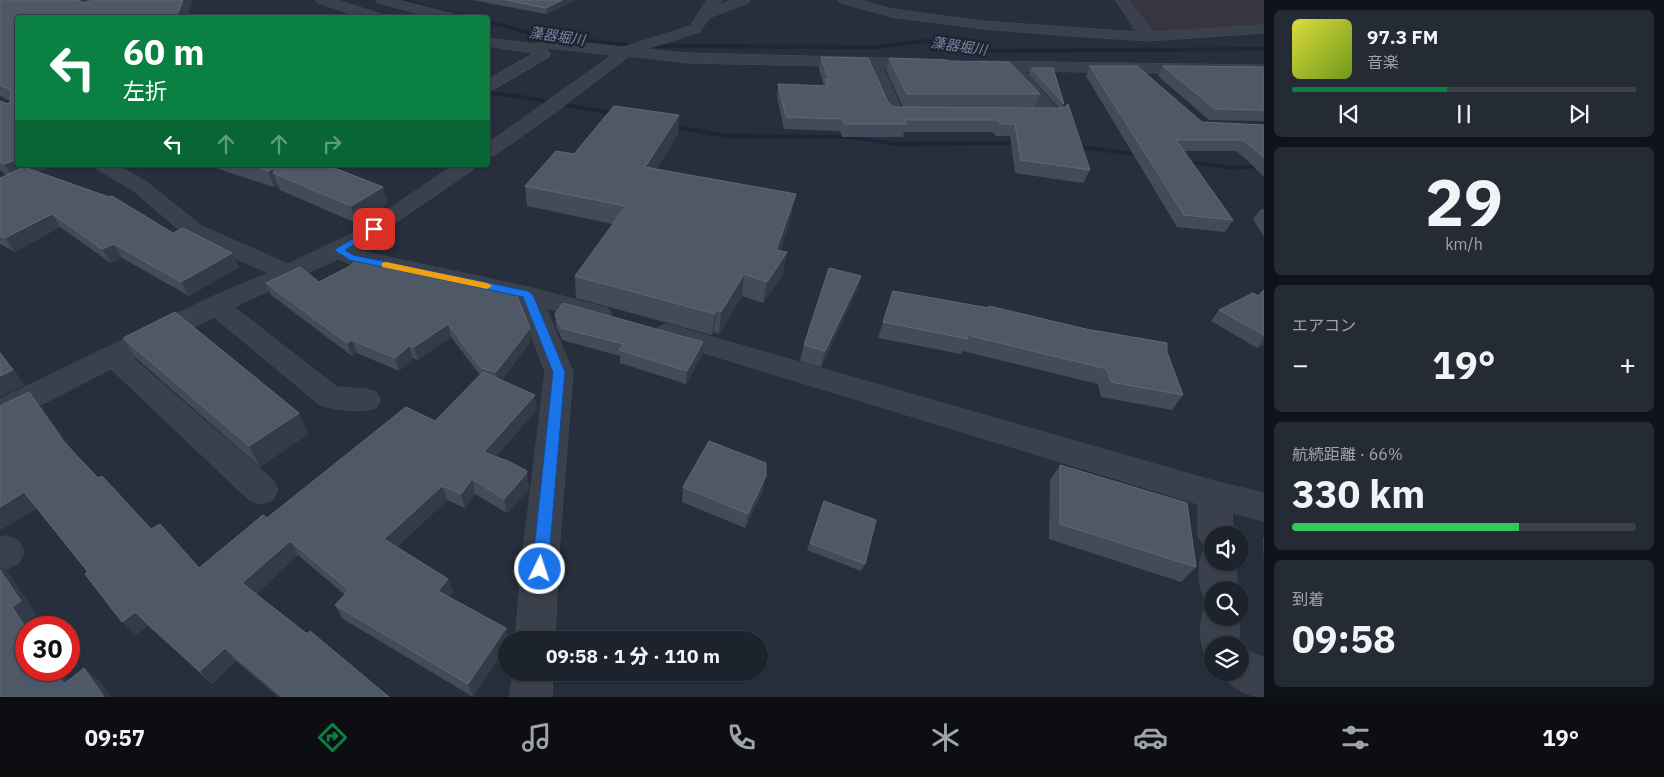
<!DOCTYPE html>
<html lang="ja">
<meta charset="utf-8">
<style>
body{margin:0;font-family:"IBM Plex Sans","Noto Sans JP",sans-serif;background:#252b35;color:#f1f3f6;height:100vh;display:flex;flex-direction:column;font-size:19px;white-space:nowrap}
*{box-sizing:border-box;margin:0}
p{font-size:16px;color:#a0a4aa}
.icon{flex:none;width:28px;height:28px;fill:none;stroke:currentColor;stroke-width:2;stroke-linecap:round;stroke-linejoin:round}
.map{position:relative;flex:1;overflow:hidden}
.panel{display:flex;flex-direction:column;gap:10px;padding:10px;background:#101319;width:400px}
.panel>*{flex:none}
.banner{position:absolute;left:15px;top:15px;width:475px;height:152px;border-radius:5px;box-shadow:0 1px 4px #0004,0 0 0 1px #3b4049;background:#0b8043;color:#fff;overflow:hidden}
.controls{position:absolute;left:1204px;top:526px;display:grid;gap:10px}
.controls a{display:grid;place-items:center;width:45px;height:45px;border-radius:50%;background:#1d232d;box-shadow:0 1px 4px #0004,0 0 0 1px #3b4049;font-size:25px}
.speed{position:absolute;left:15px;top:616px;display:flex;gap:10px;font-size:25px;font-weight:700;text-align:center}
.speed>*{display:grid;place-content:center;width:65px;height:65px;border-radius:50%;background:#1d232d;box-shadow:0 1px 4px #0004,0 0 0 1px #3b4049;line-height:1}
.speed .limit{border:8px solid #d22;background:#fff;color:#111}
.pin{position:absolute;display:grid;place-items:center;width:42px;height:42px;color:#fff;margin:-21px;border-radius:10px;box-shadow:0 2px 8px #0006}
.me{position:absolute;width:55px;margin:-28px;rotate:4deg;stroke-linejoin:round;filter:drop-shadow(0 0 4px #0008)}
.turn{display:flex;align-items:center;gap:18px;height:105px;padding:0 25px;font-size:22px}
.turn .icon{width:65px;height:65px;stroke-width:2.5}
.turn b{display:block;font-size:35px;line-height:42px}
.lanes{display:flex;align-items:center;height:48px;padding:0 25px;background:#0003;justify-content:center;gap:25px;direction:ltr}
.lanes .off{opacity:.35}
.big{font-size:38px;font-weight:800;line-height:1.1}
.panel .card{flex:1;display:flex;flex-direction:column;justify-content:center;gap:8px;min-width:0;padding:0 18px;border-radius:8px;background:#252b35}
.panel .dial{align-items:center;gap:0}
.dial b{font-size:65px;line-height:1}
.song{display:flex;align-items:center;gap:15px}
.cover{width:60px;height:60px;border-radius:8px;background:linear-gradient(135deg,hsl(60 70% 55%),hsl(80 70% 35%))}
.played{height:5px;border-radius:2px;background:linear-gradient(90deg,#0b8043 45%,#3b4049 45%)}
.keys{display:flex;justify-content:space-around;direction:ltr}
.heat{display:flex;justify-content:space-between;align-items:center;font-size:28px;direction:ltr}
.charge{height:8px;border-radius:4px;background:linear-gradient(90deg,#34c759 66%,#3b4049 0)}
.trip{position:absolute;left:498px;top:631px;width:270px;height:50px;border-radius:25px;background:#1d232d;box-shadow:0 1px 4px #0004,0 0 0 1px #3b4049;font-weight:800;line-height:50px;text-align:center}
.menu{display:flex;height:80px;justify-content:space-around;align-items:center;background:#0c0e12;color:#a0a4aa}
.menu .icon{width:35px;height:35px}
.menu .current{color:#0b8043}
.menu b{font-size:22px;color:#f1f3f6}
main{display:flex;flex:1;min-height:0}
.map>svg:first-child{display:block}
.medical{fill:#373541}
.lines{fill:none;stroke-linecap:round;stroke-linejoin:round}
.stream{fill:#1b2639;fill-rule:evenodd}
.service-casing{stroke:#444a55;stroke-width:2}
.minor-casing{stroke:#444a55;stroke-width:1}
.service{fill:#3b414c;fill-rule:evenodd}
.minor{fill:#3b414c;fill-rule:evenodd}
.wall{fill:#434b5a}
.shaded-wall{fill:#323b49}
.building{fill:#4f5866;stroke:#606775}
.route{fill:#1a73e8;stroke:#114b97}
.slow{fill:#f59e0b}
.labels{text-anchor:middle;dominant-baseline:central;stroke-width:5;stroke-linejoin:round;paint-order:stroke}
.far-water-label{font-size:14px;font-style:italic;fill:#7485a2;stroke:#202631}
</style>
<main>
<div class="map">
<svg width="1264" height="697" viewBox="0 0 1264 697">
<rect width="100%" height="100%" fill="#272f3c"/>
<path class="medical" d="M1115 0H1264V26L1134 32Z"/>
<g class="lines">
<g class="stream">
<path d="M397 0H407L475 18H463Z"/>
<path d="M488 20 540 33 628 43 631 45 628 47 540 37 488 24Z"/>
<path d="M925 39 988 49 1264 47V51L988 53 925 43 877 49 655 48 652 46 655 44 877 45Z"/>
<path d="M488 91 516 94 622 113 626 115 622 117 516 98 488 95Z"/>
<path d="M661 122 725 134 850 135 895 142 1027 141 1031 143 1027 145 895 146 850 139 725 138 661 126Z"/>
<path d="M1064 143 1148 154 1152 156 1148 158 1067 147 1063 145Z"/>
<path d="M1173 158 1232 166 1264 164V168L1232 170 1176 162H1173Z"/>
<path d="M325 165H348L339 170Z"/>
</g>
<g class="service-casing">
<path id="service" d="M538 45C543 46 546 49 550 54L548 57 493 89 488 90V80L535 53 531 49Z"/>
</g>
<g class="minor-casing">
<g id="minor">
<path d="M316 0H337L384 15 386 18H363L318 3Z"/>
<path d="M376 0H399L458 15 460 18H435L378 3Z"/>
<path d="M707 0H723L718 5 731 0H750L748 3 709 18 700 32 646 49 687 53 925 59 931 61 933 64 931 67 883 68 902 109 933 110 936 114 933 118 927 119 890 118 866 67 687 63 629 56 559 110 495 155 488 157V143L612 55 548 48 538 54 488 46V38L535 44 545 39 623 47 690 26Z"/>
<path d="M838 0H860L893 9 982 21 1138 32 1115 0H1129L1153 32 1264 25V33L1149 41 1070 36 982 29 892 17 840 3Z"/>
<path d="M978 61 1264 65V75L1024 71 1062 114 1059 118C1047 121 1031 121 1019 118L1016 114 1019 110 1039 109 1007 71 972 69 970 66 972 63Z"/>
<path d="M94 165H118L148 183 202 226 288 264 353 233 454 165H477L474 169 356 250 528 287 608 308 612 314 608 320 599 322 546 308 573 372 559 551 555 640H515L523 551 545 372 518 301 350 264 338 259 234 307 337 387 366 389 376 392 381 400 376 408C359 413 337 410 320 405L214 317 133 358 273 480 278 490 273 500 261 504 249 500 111 369 11 420 0 423V399L207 299 268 273 186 236 134 191 97 169Z"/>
<path d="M667 324 1214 481 1264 493V521L1232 513 1234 535H1212V562H1235L1238 590H1212V618H1239L1240 647 1264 658V697C1249 697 1228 687 1222 672H1240V645H1212V661L1207 659C1199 641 1198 623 1206 605L1210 604 1206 602C1198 585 1196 567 1204 550L1210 548 1204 546 1198 535V504L658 339 654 333 658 327Z"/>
<path d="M6 536 19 541 24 552 19 563 0 572V538Z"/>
<path d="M513 672H553L552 697H510Z"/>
</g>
</g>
<use href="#service" class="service"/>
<use href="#minor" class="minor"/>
</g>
<g class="wall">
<path d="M0 0H193L186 18H18V165H56L37 172 173 233 232 253 239 267 189 296 122 258 111 263 60 227 15 252 0 244V178L7 175 0 170V101L8 104 10 102V101L0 96Z"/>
<path d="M472 0H576L546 14Z"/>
<path d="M821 57 888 102 893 107 1059 108 1028 74 1031 68 1064 104 1062 108 1090 170 1083 183 1015 173 1010 136H996L993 132H904L903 137H842L840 131 784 129 777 96 778 84 824 86 819 69Z"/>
<path d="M889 58 949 61 1040 94 1035 107H903L886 70Z"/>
<path d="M1090 66 1202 122 1264 125V177L1247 160 1236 151H1184L1233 220 1225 232 1177 227 1086 76Z"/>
<path d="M1163 66 1264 67V121L1209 120 1158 76Z"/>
<path d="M679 115 678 134 656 169 792 214 780 251 783 274 763 303 742 296 719 334 714 332 712 335 576 298 575 276 613 224 527 206 525 186 574 154Z"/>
<path d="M206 165H327L388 204 356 223 280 190 278 186 274 187Z"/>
<path d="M1261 209H1264V237L1253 219Z"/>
<path d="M861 276 857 290 821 367 800 361 804 345Z"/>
<path d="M319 282 531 341 502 380 537 410 496 456 529 486V489L507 513 475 494 465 508 447 500 397 547 448 579 453 592 449 597 506 628 509 640H506V647L473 697 343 619 335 605 345 595 298 555 256 594 389 697H279L236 661 212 684 148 626 135 635 88 572 37 508 0 530V406L41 407 72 450 98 478 151 529 199 568 267 518 435 421 480 375 451 337 418 360 413 358 399 371 357 353 352 356 271 295 266 283Z"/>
<path d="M1264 290V344L1257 348 1211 321 1219 310 1258 296Z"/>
<path d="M893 291 988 308 989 306 1167 352 1183 395 1172 410 1101 397 1098 384 962 351 961 354 878 338Z"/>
<path d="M555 314 702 355 686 384 620 363V356L562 340 556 326Z"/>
<path d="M123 338 299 413 308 434 260 467 136 358Z"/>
<path d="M1060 465 1196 567 1181 582 1049 539 1050 480Z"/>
<path d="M683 487 763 491 745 528 682 502Z"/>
<path d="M824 501 865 564 861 571 807 550Z"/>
<path d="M1263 538H1264V561Z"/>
</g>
<g class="shaded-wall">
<path d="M76 0H107L84 6Z"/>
<path d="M183 0H193L186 18H176Z"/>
<path d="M562 0H576L546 14V8Z"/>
<path d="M679 115 678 134 644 187 645 167Z"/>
<path d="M18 159V165H56L15 181 4 164Z"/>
<path d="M276 167 273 173 278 186 274 187 268 171Z"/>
<path d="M383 187 388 204 356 223 351 206Z"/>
<path d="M796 194 792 214 773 271 776 250Z"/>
<path d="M52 214 60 227 15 252 5 238Z"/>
<path d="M114 244 122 258 111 263 102 249Z"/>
<path d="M787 252 783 274 763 303 767 282Z"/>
<path d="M232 253 239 267 189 296 181 282Z"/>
<path d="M744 274 742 296 719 334 721 312Z"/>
<path d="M861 276 857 290 821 367 825 351Z"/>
<path d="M717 310 714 332 712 335 715 314Z"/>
<path d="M448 324 451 337 418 360 414 347Z"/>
<path d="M530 328 531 341 498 385 496 372Z"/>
<path d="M1264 339V344L1257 348Z"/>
<path d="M352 340 357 353 352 356 347 343Z"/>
<path d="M703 342 702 355 686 384 687 371Z"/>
<path d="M409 346 413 358 399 371 395 358Z"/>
<path d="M0 351 25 385 0 397Z"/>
<path d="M29 392 41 407 76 456 64 442Z"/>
<path d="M535 395 537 410 487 466 484 452Z"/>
<path d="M299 413 308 434 260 467 249 446Z"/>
<path d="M527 471 529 486V489L507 513 504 499Z"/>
<path d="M766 476 763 491 745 528 748 514Z"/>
<path d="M472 479 475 494 465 508 461 494Z"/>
<path d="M442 486 447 500 391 553 384 539Z"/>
<path d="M24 492 38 507 0 530V507Z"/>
<path d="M290 541 298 555 252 597 242 583Z"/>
<path d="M0 565 7 571 37 615 29 620 34 628H26L12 607 0 570Z"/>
<path d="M448 579 453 592 443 604 438 591Z"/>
<path d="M135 612 148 626 135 635 122 622Z"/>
<path d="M506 628 509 640H506V647L473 697 468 684Z"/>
<path d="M225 648 236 661 212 684 200 671Z"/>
<path d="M84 668 100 681 111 697H104Z"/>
<path d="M55 670H62L80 696 64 684Z"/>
</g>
<g class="building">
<path d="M0 0H79L83 3 93 0H183L176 18H18V159L4 164 0 161V101L8 104 10 102 11 90 0 85Z"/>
<path d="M506 0H562L546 8Z"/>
<path d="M821 57 868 58 888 102 893 107 1058 108 1065 107 1068 104 1090 170 1021 160 1015 124H1001L997 120H904L906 124H845L842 119 786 117 778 84 828 86 825 79 829 80Z"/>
<path d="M889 58 948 60 949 61 1009 62 1040 94H907Z"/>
<path d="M1090 66H1137L1202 122 1264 125V158L1254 149 1243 140H1176L1233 220 1184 215Z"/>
<path d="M1163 66 1264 67V110L1215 109Z"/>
<path d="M1031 68H1053L1064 104Z"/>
<path d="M614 106 679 115 645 167 796 194 776 250 787 252 767 282 744 274 721 312 717 310 715 314 575 276 626 206 525 186 556 151 574 154Z"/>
<path d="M251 165H327L383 187 351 206 273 173 276 167 268 171Z"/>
<path d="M24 167 109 197 112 196 173 233 183 228 232 253 181 282 114 244 102 249 52 214 5 238 0 236V178Z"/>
<path d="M360 257 516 294 530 328 496 372 481 368 448 324 414 347 409 346 395 358 352 340 347 343 266 283 300 267 319 282 350 266Z"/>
<path d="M829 268 861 276 825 351 804 345Z"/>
<path d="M1264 290V335L1219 310 1253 293 1258 296Z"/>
<path d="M893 291 989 308V306L1086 329 1167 343V352L1183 395 1111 382 1107 369 967 335 968 339 883 322Z"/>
<path d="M563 303 703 342 687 371 619 350 624 344 561 328 555 314Z"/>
<path d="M175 312 299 413 249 446 123 338Z"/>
<path d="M0 353 13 370 0 376Z"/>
<path d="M483 372 535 395 484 452 510 462 527 471 526 474 504 499 472 479 461 494 442 486 384 539 448 579 438 591 506 628 468 684 335 605 349 590 290 541 242 583 307 634 310 631 389 697H283L225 648 200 671 135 612 122 622 85 574 88 572 24 492 0 507V406L29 392 64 442 98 478 102 476 151 529 160 524 199 568 263 515 267 518 406 407 435 421Z"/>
<path d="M709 441 766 463V476L748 514 683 487Z"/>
<path d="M1060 465 1187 503 1196 567 1060 524Z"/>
<path d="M824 501 876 520 865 564 810 543Z"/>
<path d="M0 570 21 601 12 607 26 628V670H55L64 684 84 668 104 697H0Z"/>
</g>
<path class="route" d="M374 226 379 229 377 231 345 250 353 255 528 291 533 295 565 372 548 569 545 574 540 576 535 574 532 569 553 372 523 297 350 260 334 250Z"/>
<path class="slow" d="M386 262 487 283 492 286 487 289 382 267V263Z"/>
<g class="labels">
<g class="far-water-label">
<text transform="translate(557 36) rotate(8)">藻器堀川</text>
<text transform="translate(959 46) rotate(8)">藻器堀川</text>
</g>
</g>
</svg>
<div class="controls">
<a><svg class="icon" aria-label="sound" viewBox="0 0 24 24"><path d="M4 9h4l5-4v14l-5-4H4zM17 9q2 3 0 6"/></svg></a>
<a><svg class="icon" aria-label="search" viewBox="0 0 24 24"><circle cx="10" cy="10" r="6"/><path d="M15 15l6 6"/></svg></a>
<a><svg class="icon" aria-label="layers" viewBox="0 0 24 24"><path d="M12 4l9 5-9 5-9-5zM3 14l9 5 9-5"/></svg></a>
</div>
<div class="speed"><div class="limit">30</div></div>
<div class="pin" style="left:374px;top:229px;background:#d93025"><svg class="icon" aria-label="arrive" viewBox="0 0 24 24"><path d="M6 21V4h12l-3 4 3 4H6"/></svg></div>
<svg class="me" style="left:540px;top:569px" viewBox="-20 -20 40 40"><circle r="17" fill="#1a73e8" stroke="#fff" stroke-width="3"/><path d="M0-11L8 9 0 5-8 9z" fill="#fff"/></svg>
<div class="trip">09:58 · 1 分 · 110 m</div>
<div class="banner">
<div class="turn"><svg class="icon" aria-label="left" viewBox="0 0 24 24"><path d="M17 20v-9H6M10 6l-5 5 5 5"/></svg><div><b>60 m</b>左折</div></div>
<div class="lanes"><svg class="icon" aria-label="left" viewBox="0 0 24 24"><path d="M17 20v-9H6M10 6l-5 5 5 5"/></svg><svg class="icon off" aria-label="ahead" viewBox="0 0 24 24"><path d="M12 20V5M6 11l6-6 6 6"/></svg><svg class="icon off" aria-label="ahead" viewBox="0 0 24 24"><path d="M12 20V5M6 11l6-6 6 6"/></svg><svg class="icon off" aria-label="right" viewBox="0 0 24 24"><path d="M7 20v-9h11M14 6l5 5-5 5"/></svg></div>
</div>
</div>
<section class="panel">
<div class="card">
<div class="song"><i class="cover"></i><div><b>97.3 FM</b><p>音楽</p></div></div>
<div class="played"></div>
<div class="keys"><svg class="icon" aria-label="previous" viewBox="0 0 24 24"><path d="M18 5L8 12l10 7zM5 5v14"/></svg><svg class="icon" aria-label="pause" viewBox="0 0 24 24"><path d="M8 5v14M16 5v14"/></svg><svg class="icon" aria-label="next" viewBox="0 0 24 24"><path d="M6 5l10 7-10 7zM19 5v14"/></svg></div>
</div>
<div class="card dial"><b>29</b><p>km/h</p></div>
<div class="card"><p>エアコン</p>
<div class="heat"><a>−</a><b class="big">19°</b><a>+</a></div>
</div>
<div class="card"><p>航続距離 · 66%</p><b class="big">330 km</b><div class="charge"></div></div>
<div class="card"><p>到着</p><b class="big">09:58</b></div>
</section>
</main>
<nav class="menu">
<b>09:57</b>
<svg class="icon current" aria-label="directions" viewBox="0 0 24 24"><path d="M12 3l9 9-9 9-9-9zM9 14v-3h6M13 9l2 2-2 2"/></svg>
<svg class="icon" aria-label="music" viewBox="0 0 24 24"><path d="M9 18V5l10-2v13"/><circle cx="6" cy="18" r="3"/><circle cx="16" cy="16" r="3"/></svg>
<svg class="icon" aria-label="phone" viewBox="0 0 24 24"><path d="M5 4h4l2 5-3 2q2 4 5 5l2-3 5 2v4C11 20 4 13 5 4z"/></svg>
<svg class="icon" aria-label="climate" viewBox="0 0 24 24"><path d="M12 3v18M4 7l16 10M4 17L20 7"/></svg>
<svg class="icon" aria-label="car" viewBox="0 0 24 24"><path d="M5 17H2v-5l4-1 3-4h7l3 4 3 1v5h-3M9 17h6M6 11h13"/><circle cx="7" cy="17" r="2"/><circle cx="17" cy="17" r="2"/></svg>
<svg class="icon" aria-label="filters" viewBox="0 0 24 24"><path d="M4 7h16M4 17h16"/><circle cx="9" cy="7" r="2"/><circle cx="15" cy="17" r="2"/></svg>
<b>19°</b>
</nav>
